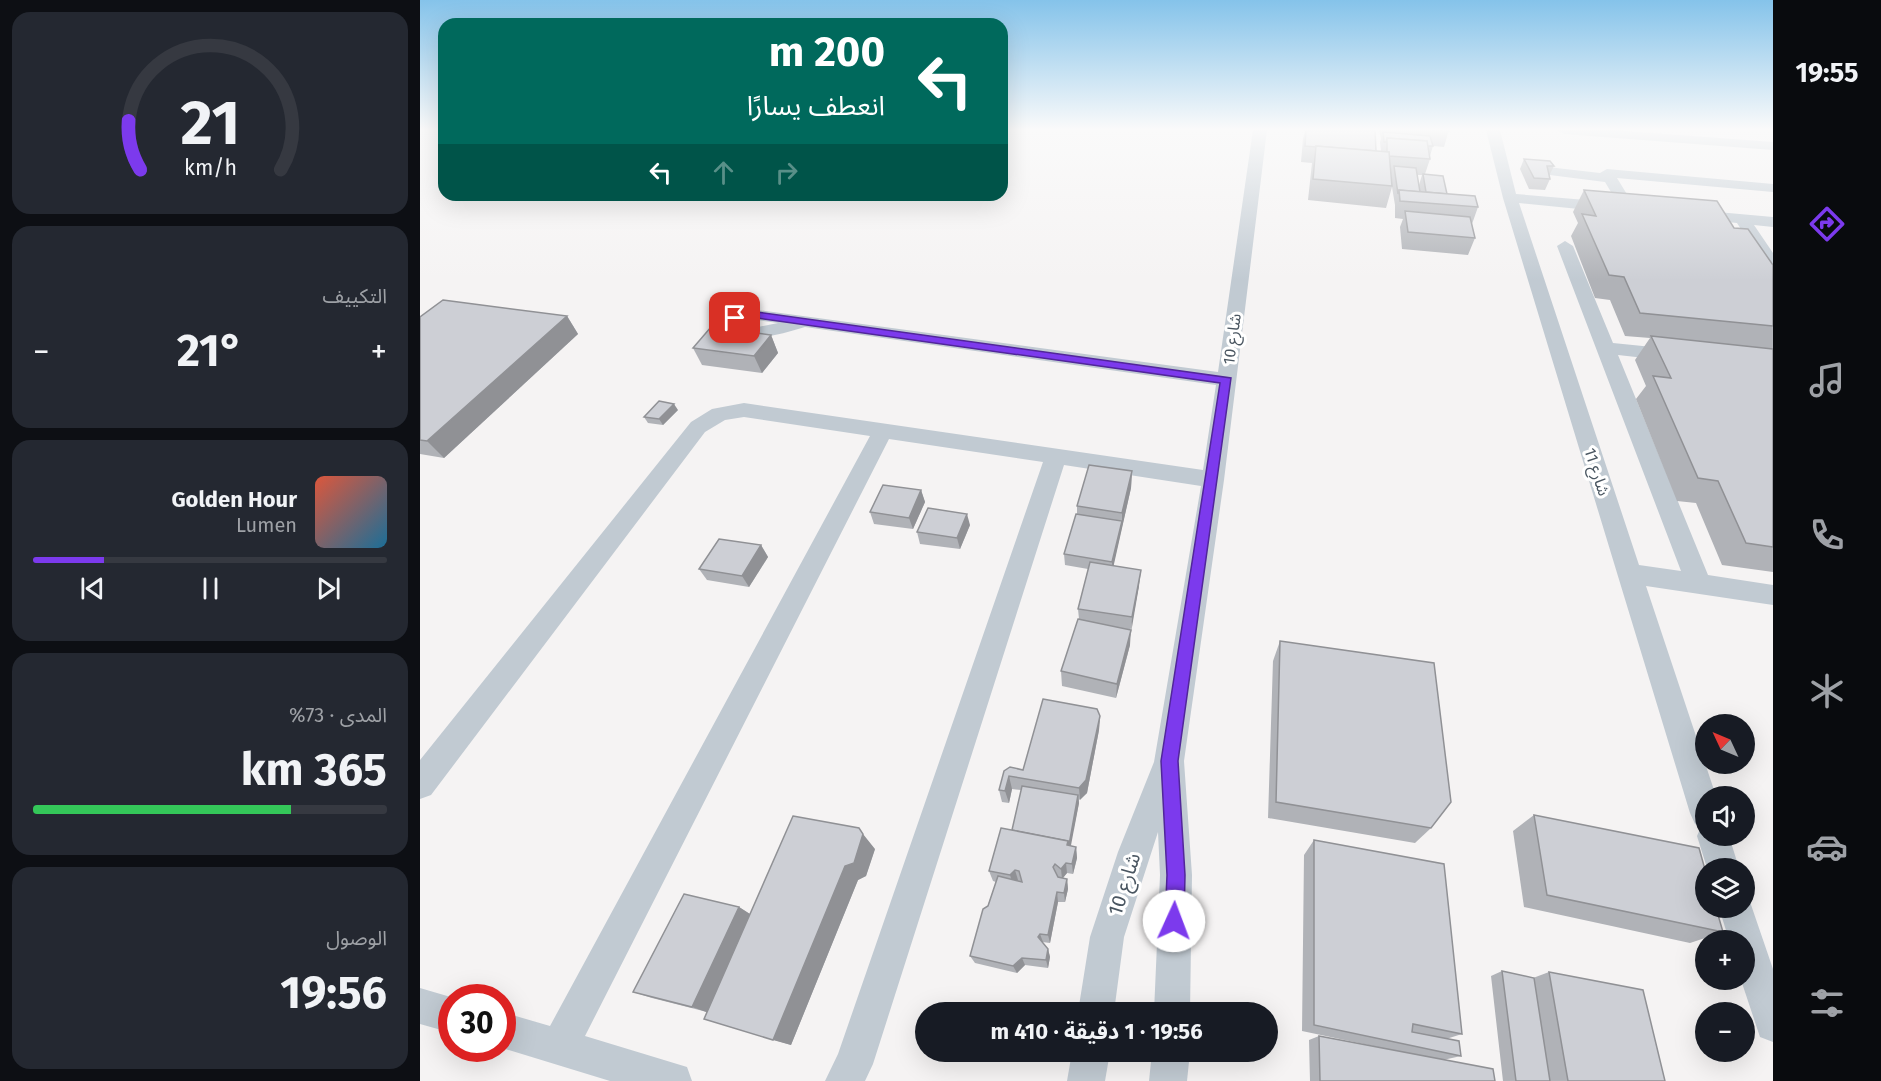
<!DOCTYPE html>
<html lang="ar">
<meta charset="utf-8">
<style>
body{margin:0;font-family:"Fira Sans","Noto Sans Arabic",sans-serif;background:#242831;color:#f1f3f6;direction:rtl;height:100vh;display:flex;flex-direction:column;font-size:22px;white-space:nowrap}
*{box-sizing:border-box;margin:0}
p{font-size:20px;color:#9ea1a6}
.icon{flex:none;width:33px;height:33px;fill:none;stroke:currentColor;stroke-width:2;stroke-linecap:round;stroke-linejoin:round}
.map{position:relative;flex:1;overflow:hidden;direction:ltr}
.sheet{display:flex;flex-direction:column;gap:12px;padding:12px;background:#0d0f14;width:420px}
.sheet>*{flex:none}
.guide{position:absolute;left:18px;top:18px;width:570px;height:183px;border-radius:18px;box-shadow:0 6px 24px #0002;direction:rtl;background:#00695c;color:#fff;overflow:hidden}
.needle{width:39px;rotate:314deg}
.tools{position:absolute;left:1275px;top:714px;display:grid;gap:12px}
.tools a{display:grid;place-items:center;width:60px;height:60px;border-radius:50%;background:#171b24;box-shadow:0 6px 24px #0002;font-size:30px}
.speed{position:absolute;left:18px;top:984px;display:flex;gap:12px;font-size:30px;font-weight:700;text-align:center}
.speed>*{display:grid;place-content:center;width:78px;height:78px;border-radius:50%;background:#171b24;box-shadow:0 6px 24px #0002;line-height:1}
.speed .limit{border:9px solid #d22;background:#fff;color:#111}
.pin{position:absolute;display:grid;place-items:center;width:51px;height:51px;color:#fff;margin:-26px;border-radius:12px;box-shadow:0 3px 9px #0006}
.me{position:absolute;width:66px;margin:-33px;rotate:2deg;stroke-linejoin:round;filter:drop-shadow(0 0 4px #0008)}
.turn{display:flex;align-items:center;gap:21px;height:126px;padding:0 24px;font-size:27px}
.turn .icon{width:78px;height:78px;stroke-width:2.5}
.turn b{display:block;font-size:42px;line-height:51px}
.lanes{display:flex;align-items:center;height:57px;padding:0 24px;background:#0003;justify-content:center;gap:30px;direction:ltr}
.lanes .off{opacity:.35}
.big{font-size:45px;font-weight:700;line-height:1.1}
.sheet .widget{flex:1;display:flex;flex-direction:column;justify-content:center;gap:9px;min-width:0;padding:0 21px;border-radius:18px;background:#242831}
.sheet .dial{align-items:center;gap:0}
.dial svg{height:156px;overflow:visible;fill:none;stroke:#363941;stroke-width:7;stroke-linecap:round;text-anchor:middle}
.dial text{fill:#f1f3f6;stroke:none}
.song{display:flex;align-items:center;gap:18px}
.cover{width:72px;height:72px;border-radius:9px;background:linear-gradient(135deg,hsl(10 70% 55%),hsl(200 70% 35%))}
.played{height:6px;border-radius:3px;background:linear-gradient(90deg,#7c3aed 20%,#363941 20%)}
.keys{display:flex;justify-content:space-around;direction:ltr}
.heat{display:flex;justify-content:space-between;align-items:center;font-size:33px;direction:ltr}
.charge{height:9px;border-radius:4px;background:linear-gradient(90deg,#34c759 73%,#363941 0)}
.trip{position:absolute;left:495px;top:1002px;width:363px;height:60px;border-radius:30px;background:#171b24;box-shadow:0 6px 24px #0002;font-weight:700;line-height:60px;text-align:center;direction:rtl}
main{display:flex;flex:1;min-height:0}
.menu{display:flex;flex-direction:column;width:108px;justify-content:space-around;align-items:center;background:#090b0e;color:#9ea1a6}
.menu .icon{width:42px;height:42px}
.menu .current{color:#7c3aed}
.menu b{font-size:27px;color:#f1f3f6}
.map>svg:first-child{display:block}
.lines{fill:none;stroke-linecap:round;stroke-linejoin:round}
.minor{fill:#c1cad2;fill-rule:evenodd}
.wall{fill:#b0b2b7;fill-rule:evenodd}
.shaded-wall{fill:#909195}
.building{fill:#cdcfd5;stroke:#909195;stroke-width:1.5}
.route{fill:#7c3aed;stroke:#51269a;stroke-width:1.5}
.labels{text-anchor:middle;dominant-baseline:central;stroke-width:6;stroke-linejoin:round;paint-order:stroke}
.street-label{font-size:16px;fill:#4a5661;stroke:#fff}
.near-street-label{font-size:20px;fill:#4a5661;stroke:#fff}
</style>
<main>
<nav class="menu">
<b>19:55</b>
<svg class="icon current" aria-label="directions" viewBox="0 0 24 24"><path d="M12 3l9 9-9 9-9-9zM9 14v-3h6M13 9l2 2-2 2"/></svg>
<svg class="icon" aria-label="music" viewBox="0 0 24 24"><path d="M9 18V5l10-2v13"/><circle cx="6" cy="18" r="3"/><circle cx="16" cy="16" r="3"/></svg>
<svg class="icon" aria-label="phone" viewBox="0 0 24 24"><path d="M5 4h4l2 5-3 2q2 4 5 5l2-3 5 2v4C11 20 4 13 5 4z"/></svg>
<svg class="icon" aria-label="climate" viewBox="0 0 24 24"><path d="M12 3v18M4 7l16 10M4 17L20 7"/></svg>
<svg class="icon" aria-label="car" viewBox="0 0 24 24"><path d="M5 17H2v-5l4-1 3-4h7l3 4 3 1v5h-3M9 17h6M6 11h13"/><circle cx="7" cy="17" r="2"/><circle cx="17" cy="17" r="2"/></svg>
<svg class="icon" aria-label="filters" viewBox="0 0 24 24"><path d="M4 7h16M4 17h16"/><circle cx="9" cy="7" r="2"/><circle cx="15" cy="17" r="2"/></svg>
</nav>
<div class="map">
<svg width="1353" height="1081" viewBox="0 0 1353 1081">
<rect width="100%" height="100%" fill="#f5f3f3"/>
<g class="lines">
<g class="minor">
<path d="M833 130H847L804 480 764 761 772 875 770 1012H734L740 875 738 832 704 937 694 1012H658L670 937 698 852 734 762 781 486 644 465 453 1064 445 1081H405L418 1054 623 462 469 439 165 1036 267 1067 272 1081H190L82 1048V1012L130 1026 450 436 324 417 305 420 285 432 11 795 0 799V760L271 422 292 409 324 403 783 470 796 385 385 327C354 336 328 344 296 333L294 329C298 313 316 311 330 309L798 372ZM330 319 358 323 333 328 313 326Z"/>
<path d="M1066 130H1080L1096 194 1189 202 1197 207 1189 212 1099 203 1219 565 1261 571 1137 246 1145 241 1153 246 1193 343 1252 349 1262 355 1252 361 1198 355 1288 575 1353 585V605L1226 586 1296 796H1286V836H1309L1319 868H1287L1277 836 1281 827 1275 824 1270 813 1083 198Z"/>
<path d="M1137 130H1192L1353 142V150L1144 134Z"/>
<path d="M1119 166 1180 173 1187 169 1353 184V192L1197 178 1216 209 1208 214 1203 212 1185 182 1114 173 1112 170Z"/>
<path d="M1275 210 1353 217V227L1334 225 1353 253V270L1347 269 1317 223 1270 218 1267 215Z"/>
<path d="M1324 895 1328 896 1353 969V1042L1340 1037 1321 980H1324V940H1309L1299 908H1324Z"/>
<path d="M0 988 34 998H32V1033L0 1024Z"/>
<path d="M652 1052H690L685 1081H647Z"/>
<path d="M732 1052H770L767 1081H729Z"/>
</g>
</g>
<g class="wall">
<path d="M885 130H955L956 151H961L960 142 961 139 959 130H1029L1024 147 1013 146 1010 156V159L1005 174 1027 194 1058 207 1052 224 1055 238 1048 255 982 249 980 227 983 219 975 218V205L972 187 966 208 888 200 892 163 881 162 883 139ZM997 175H1002L999 185Z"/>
<path d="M1104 159 1134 166 1129 176 1130 179 1125 190 1109 189 1100 169Z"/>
<path d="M1164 190 1314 228 1353 265V572L1302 565 1276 503 1257 501 1216 399 1226 386 1215 360 1230 338 1205 336 1190 300 1175 298 1151 236 1158 223 1153 212Z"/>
<path d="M147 316 158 334 24 458 0 454V317Z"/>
<path d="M351 335 358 353 342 373 282 365 273 348Z"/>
<path d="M258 410 243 425 228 423 224 417Z"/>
<path d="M712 471 711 488 693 566 719 586 710 633V645L696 698 642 686 641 671 659 619 658 609 668 569 645 565 644 554 657 514V506Z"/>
<path d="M501 490 505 502 493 529 454 524 450 512Z"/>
<path d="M550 525 540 549 500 544 497 532Z"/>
<path d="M341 545 348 557 329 587 287 580 279 569Z"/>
<path d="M860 641 1011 828 995 843 848 818 853 661Z"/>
<path d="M680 716 679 730 667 793 659 800V803L650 846 656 847 657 858 653 874 647 873 643 878 647 879 648 889 645 902H638L630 943 622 942 628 949 630 957 628 968 605 965 597 973 555 963 550 956 576 882 573 881 569 871 592 830 601 790 592 789 589 803 582 802 579 790 590 767 603 770Z"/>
<path d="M1114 815 1303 932 1270 943 1104 907 1093 831Z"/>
<path d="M894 840 1042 1034 1026 1039 1041 1056 1023 1060 1075 1081H890L889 1040 899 1036 972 1050 882 1031 884 855Z"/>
<path d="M455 849 446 876 438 880 371 1045 284 1019 287 1012 232 998 213 992 319 907 330 914Z"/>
<path d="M1082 971 1113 978 1129 972 1245 1081H1083L1071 976Z"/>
</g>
<g class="shaded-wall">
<path d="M147 316 158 334 24 458 7 441Z"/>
<path d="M351 335 358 353 342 373 334 356Z"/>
<path d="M254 404 258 410 243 425 239 419Z"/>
<path d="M712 471 711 488 692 573V562L702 522V513Z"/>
<path d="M501 490 505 502 493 529 489 518Z"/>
<path d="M547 514 550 525 540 549 537 538Z"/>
<path d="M341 545 348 557 329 587 322 576Z"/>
<path d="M721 570 719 586 711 633 712 617Z"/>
<path d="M711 630 710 645 696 698 697 684Z"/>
<path d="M680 716 679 730 667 793 660 800 659 788Z"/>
<path d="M589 776 592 789 589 803 585 791Z"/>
<path d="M658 795 659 803 649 856 647 845Z"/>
<path d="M443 834 455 849 446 876 438 880 371 1045 353 1040 425 866Z"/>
<path d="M656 847 657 858 653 874 652 864Z"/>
<path d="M646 863 647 873 642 879 641 869Z"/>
<path d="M595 870 598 880 593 885 590 875Z"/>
<path d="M647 879 648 889 645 902 644 893Z"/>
<path d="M637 892 638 902 630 943 628 935Z"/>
<path d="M319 907 333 916 289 1013 272 1007Z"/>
<path d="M620 934 623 942 620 945 618 937Z"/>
<path d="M628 949 630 957 628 968 626 960Z"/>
<path d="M602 958 605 965 597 973 593 966Z"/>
</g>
<g class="building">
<path d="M886 130H955L956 151 896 146V147L885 146Z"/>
<path d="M1011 130H1029V131Z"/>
<path d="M963 132 1010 136 1013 146H1007V141L967 138 966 142H964Z"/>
<path d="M967 138 1007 141 1010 159 969 156V152H967Z"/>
<path d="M896 146 969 152 972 186 893 179Z"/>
<path d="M1104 159 1130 161 1134 166H1127L1130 179 1114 178Z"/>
<path d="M974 166 996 168 1000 192 979 190 978 194Z"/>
<path d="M1003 174 1023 176 1027 194 1006 192Z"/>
<path d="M979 190 1055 196 1058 207 980 201Z"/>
<path d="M1164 190 1297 201 1314 228 1328 229 1353 265V326L1220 313 1204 277 1189 275 1162 214 1176 216Z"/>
<path d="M985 211 1050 217 1055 238 988 232Z"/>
<path d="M23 300 147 316 7 441 0 440V317Z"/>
<path d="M291 327 351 335 334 356 273 348Z"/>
<path d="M1231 336 1353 349V547L1326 543 1298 481 1278 478 1233 376 1251 378Z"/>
<path d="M239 401 254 404 239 419 224 417Z"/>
<path d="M669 465 712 471 702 513 657 506Z"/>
<path d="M463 485 501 490 489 518 450 512Z"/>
<path d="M508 508 547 514 537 538 497 532Z"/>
<path d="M656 514 702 521 692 562 644 554Z"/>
<path d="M299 539 341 545 322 576 279 569Z"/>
<path d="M670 562 721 570 712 617 658 609Z"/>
<path d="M658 619 711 630 697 684 641 671Z"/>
<path d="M860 641 1014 663 1031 802 1011 828 856 802Z"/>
<path d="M623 699 677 709 680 716 666 780 659 788 589 776 585 791 579 790 584 771 590 767 603 770Z"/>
<path d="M602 786 658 795 649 845 648 841 592 830Z"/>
<path d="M1114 815 1279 848 1286 873V908H1296L1303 932 1127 895Z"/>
<path d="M373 816 439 828 443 834 434 863 425 866 353 1040 284 1019Z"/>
<path d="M581 828 648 841 647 845 656 847 652 864 646 863 641 869 635 864 633 867 638 877 647 879 644 893 637 892 628 935 620 934 618 937 628 949 626 960 602 958 593 966 550 956 563 909 568 906 578 876 602 882 599 871 595 870 590 875 569 871Z"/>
<path d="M894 840 1024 864 1042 1034 993 1024 992 1032 1039 1041 1041 1056 894 1025Z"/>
<path d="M264 894 319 907 272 1007 213 992Z"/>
<path d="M1082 971 1114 978 1130 1081H1096Z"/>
<path d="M1129 972 1223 990 1245 1081H1148Z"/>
<path d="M899 1036 1073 1069 1075 1081H900Z"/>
</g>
<linearGradient id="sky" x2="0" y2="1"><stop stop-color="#85c3ea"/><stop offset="0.46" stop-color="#fafafa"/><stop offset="1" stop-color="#fafafa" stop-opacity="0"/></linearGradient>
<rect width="1353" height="281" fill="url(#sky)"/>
<path class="route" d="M330 311 811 378 758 761 765 875 764 921 761 928 754 931 748 928 745 921 747 875 741 761 800 383 330 317 315 321 310 318Z"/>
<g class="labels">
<g class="street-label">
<text transform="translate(812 339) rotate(-82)">شارع 10</text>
<text transform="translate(1177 472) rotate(72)">شارع 11</text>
</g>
<g class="near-street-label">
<text transform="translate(704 884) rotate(-72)">شارع 10</text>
</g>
</g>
</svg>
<div class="tools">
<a><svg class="needle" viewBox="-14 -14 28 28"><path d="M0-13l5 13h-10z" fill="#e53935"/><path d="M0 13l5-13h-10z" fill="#9ea1a6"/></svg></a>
<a><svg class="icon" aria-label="sound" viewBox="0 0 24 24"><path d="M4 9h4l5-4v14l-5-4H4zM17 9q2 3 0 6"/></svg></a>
<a><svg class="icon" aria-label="layers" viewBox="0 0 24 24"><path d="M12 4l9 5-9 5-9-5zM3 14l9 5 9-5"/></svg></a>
<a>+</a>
<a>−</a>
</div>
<div class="speed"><div class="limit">30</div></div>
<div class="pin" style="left:315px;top:318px;background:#d93025"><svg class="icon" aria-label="arrive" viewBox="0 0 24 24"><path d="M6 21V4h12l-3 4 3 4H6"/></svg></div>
<svg class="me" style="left:754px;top:921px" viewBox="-20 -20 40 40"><circle r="19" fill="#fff"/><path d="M0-13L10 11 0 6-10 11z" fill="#7c3aed"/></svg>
<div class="trip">19:56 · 1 دقيقة · 410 m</div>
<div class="guide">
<div class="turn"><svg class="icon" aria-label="left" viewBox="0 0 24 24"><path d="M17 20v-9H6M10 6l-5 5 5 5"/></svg><div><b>200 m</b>انعطف يسارًا</div></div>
<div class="lanes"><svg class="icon" aria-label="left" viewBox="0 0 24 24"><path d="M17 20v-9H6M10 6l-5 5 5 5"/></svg><svg class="icon off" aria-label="ahead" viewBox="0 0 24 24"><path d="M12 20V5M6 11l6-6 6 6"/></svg><svg class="icon off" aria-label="right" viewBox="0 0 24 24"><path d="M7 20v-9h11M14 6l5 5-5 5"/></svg></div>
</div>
</div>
<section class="sheet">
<div class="widget dial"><svg viewBox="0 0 100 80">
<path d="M14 69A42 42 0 1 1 86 69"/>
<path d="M14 69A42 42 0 0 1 8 44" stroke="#7c3aed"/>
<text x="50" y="56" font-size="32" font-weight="700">21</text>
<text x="50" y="72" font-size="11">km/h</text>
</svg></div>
<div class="widget"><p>التكييف</p>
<div class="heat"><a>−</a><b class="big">21°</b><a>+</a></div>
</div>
<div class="widget">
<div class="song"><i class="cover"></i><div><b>Golden Hour</b><p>Lumen</p></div></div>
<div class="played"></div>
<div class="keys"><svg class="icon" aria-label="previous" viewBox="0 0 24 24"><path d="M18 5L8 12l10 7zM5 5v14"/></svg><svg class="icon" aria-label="pause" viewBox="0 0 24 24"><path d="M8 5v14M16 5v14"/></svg><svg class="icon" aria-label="next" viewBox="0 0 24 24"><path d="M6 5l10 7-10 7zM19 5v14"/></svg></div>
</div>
<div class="widget"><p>المدى · 73%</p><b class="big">365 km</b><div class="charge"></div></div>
<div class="widget"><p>الوصول</p><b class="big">19:56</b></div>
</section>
</main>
